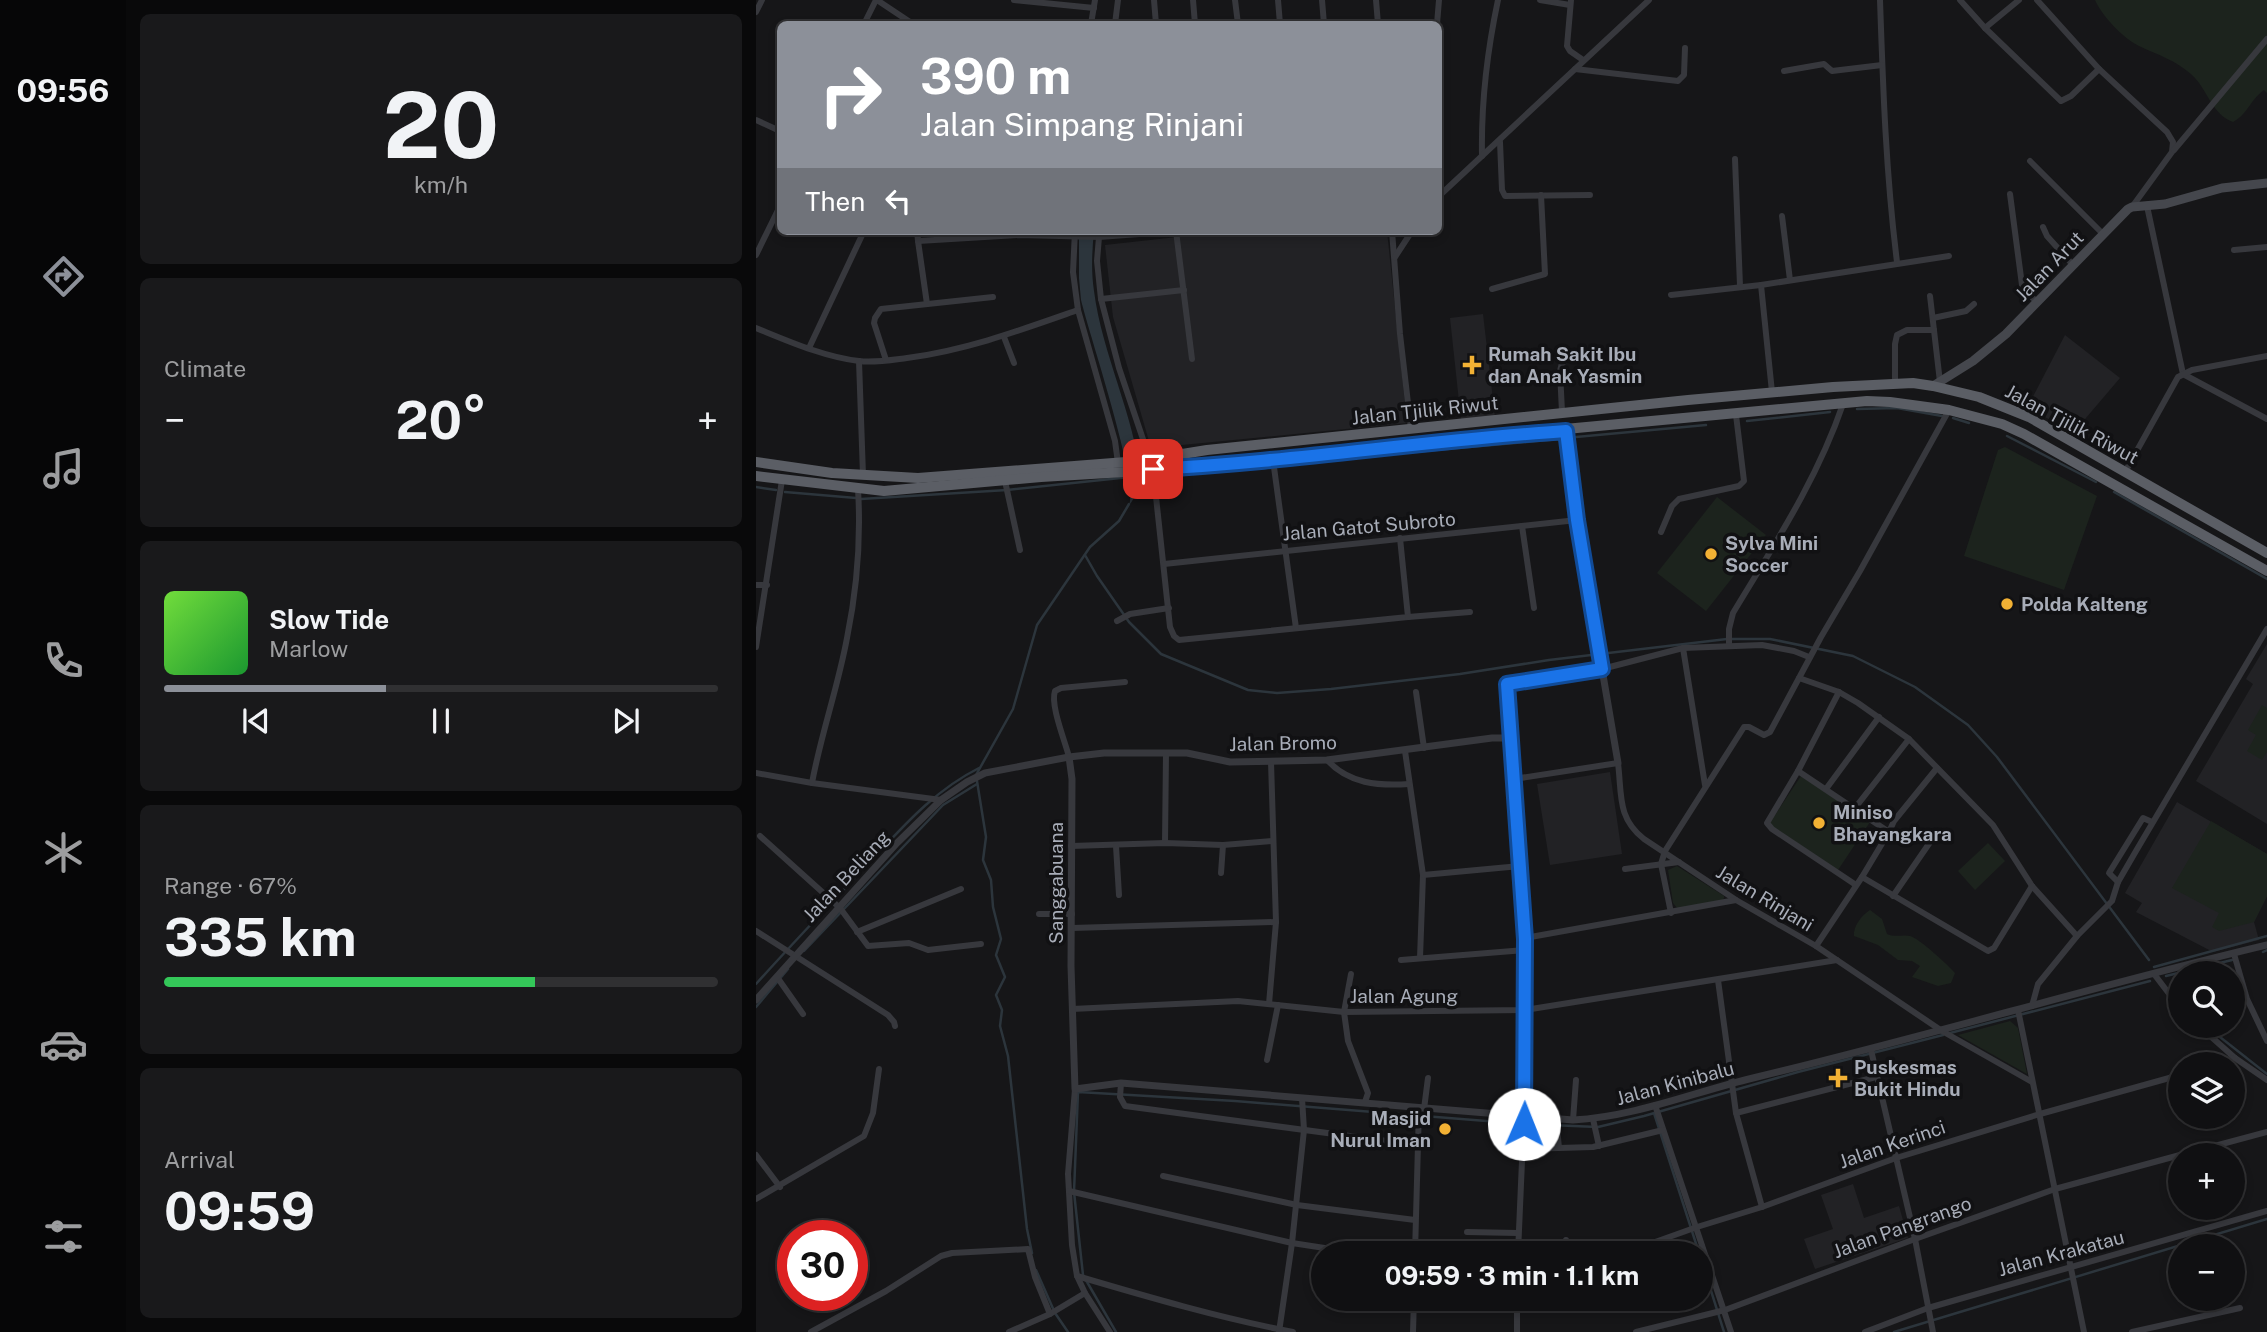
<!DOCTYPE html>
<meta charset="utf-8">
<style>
body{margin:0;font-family:"Public Sans",sans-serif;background:#19191b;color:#f1f3f6;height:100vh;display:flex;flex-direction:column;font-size:26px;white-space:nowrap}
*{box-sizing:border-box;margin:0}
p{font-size:23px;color:#9c9d9f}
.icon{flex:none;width:38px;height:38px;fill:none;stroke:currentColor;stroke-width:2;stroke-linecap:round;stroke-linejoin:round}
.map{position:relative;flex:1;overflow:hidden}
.side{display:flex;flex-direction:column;gap:14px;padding:14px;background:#09090a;width:630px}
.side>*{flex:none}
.top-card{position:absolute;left:21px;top:21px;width:665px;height:214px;border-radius:10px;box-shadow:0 4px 10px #0003,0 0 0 2px #303032;background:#8c9099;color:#fff;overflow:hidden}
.fabs{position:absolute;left:1412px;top:961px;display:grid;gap:14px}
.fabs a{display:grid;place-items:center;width:77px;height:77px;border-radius:50%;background:#101012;box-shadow:0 4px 10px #0003,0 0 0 2px #303032;font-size:35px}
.speed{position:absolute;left:21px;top:1220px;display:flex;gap:14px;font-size:35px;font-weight:700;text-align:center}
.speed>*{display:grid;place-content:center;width:91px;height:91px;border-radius:50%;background:#101012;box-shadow:0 4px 10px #0003,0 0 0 2px #303032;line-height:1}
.speed .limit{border:10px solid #d22;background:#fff;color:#111}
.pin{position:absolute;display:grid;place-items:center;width:60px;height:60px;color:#fff;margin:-30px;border-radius:14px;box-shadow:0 4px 10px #0006}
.me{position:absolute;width:77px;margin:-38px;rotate:1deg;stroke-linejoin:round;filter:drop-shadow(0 0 5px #0008)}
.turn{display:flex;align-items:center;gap:24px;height:147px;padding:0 28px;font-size:32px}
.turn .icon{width:91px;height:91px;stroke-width:2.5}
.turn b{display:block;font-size:49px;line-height:60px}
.then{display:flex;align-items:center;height:66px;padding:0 28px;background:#0003;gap:14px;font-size:26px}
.big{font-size:52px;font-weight:700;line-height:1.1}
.side .widget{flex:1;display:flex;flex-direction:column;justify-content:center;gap:10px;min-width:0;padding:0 24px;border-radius:10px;background:#19191b}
.side .dial{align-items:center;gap:0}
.dial b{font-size:91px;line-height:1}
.song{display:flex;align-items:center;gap:21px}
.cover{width:84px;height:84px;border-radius:10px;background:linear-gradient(135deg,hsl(100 70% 55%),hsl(130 70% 35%))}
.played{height:7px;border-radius:4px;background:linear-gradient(90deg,#8c9099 40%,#303032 40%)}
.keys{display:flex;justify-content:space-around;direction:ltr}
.heat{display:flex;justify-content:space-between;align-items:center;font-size:38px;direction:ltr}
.charge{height:10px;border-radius:5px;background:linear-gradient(90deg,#34c759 67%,#303032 0)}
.trip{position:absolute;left:555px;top:1241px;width:402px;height:70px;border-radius:35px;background:#101012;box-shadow:0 4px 10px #0003,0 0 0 2px #303032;font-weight:700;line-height:70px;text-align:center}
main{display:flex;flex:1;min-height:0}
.tabs{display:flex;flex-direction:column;width:126px;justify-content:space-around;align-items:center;background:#060607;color:#9c9d9f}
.tabs .icon{width:49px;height:49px}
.tabs .on{color:#8c9099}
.tabs b{font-size:32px;color:#f1f3f6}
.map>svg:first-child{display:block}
.built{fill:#222225}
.green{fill:#1c231d}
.water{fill:#2c353c}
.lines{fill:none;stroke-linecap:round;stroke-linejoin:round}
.stream{stroke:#2c353c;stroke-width:2.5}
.minor{stroke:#37383d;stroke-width:6}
.tertiary{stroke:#37383d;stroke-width:7}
.secondary{stroke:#45474d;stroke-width:9}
.trunk{stroke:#5b5e65;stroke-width:10}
.route-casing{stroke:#114b97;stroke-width:18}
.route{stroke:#1a73e8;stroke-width:12}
.poi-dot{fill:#f2b134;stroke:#111113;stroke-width:2.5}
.labels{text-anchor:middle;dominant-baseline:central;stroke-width:7;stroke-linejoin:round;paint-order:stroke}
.street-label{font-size:19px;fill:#a8adb8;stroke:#111113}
.poi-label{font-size:19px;font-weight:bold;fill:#a8adb8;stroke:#111113;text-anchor:start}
</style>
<main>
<nav class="tabs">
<b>09:56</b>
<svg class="icon on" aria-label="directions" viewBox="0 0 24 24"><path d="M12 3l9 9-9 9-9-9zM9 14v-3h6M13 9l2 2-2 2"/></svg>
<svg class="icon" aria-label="music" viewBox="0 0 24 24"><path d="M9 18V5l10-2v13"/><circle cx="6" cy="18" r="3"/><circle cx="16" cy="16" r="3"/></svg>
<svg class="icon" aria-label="phone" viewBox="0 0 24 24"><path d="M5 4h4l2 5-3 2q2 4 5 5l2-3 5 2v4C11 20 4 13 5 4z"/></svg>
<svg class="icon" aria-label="climate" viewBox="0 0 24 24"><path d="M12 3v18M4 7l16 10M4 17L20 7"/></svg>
<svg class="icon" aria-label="car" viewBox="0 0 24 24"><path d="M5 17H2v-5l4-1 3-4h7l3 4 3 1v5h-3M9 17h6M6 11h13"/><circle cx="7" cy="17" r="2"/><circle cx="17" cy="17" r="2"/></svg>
<svg class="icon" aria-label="filters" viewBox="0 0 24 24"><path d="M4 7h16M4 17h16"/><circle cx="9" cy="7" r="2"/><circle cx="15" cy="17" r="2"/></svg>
</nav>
<section class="side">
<div class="widget dial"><b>20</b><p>km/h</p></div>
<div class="widget"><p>Climate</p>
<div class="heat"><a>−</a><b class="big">20°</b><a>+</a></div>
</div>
<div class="widget">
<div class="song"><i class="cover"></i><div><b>Slow Tide</b><p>Marlow</p></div></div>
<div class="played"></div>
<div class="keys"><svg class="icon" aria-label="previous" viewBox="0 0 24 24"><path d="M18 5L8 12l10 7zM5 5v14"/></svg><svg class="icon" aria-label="pause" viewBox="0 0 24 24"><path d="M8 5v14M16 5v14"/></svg><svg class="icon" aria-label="next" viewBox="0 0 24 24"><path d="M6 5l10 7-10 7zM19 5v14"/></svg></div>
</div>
<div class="widget"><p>Range · 67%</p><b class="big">335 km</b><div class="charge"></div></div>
<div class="widget"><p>Arrival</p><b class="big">09:59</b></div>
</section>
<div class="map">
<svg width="1511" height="1332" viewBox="0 0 1511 1332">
<rect width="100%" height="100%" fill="#161618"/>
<g class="built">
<path d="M475 231H631L651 423 395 448 357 317 349 245Z"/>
<path d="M727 314 739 417 705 420 694 318Z"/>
<path d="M1309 335 1364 378 1318 432 1271 408Z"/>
<path d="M1511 644V824L1440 781 1497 684 1490 679Z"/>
<path d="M854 772 866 854 794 865 781 784Z"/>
<path d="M1421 802 1511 854V896L1498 922 1503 940 1457 952 1380 912 1386 903 1369 893Z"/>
<path d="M1097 1184 1108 1218 1143 1206 1152 1238 1059 1269 1048 1239 1077 1229 1065 1195Z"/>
</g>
<g class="green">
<path d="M1339 0H1511V93L1508 90C1493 101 1493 113 1477 122 1455 114 1452 89 1435 74 1419 60 1402 55 1383 46 1367 38 1346 16 1339 0Z"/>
<path d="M1249 447 1341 496 1308 590 1208 556 1242 450Z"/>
<path d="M961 497 1010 535 950 611 901 573Z"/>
<path d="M1506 705 1511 708V752L1506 760 1491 751 1500 735 1492 730Z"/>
<path d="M1045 776 1114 822 1082 870 1013 824Z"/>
<path d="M1455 821 1511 854V896L1498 922 1463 931 1456 927 1463 913 1416 888Z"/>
<path d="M1232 843 1249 861 1219 890 1202 871Z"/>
<path d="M921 866 968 896V898L966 901 922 909 917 903 912 870Z"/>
<path d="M1114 910 1126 919 1131 934C1140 938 1147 934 1154 936 1163 938 1193 966 1199 973L1195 983 1182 986 1156 977 1164 966 1156 961 1142 960 1122 945 1098 936C1097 926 1106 915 1114 910Z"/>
<path d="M1254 1021 1262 1028 1271 1074 1202 1035Z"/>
</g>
<path class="water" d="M323 231H338C336 251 335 271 338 291 346 354 378 414 385 479 379 488 381 497 373 505 383 482 333 334 325 300L323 278Z"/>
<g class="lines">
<g class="stream">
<path d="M1101 409 1141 408 1186 416"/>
<path d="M1197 418 1213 423"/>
<path d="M991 421 1074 412"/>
<path d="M1251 436 1340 482"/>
<path d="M820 437 950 425"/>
<path d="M522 464 804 439"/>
<path d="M0 487 20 490"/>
<path d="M29 492 100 498"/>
<path d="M1358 492 1511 579"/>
<path d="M105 499 251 490 374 477"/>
<path d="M329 555 341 576 373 622 405 654 492 690 521 693 575 689 704 674 793 660 971 639H1014L1097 656 1159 687 1212 725 1241 757 1393 960"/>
<path d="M48 951 187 805 221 784"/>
<path d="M1507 952 1511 950"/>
<path d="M1398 967 1511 936"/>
<path d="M1410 976 1476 960"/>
<path d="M0 984C36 944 73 905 110 866 145 829 177 791 223 768"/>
<path d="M0 1007 32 969"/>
<path d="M1450 1026 1511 1074"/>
<path d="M1194 1033 1394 981"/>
<path d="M898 1113 943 1253"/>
<path d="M276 1253 271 1229 252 1056 244 1026 246 1010 240 995 249 977 240 955 245 939 237 907 235 880 227 860 230 837 220 775 257 709 281 625 334 547 363 521 373 504"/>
<path d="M945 1259 968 1332"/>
<path d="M280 1270 299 1313 312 1332"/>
<path d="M360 1332 327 1275 318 1192 322 1092 479 1101 768 1124 842 1127 888 1116 1042 1072 1187 1035"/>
<path d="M1138 1332 1511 1219"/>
</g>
<g class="minor">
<path d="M121 0 157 24"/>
<path d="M258 0 338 8"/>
<path d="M398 0 400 24"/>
<path d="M437 0 439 24"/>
<path d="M479 0 482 24"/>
<path d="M522 0 524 24"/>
<path d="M566 0 568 24"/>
<path d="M620 0 622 24"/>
<path d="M784 0 814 5"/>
<path d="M815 0 811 46 814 51 827 60"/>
<path d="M1124 0C1127 88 1130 175 1141 262"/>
<path d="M1204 0 1229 28 1305 101 1315 96 1343 69"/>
<path d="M1281 0 1343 69 1411 132 1417 142 1416 152 1376 207"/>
<path d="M0 12 6 0"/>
<path d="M108 24 120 0"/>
<path d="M335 24 339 0"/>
<path d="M359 24 362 0"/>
<path d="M681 24 683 0"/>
<path d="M1229 28 1263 0"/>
<path d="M819 69 922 81 928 75 929 48"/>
<path d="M1028 71 1068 64 1076 71 1126 65"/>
<path d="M0 120 24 131"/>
<path d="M744 142 746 190 749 196 834 195"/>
<path d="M1418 150 1511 39"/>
<path d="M726 156C725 103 731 52 742 0"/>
<path d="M979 159 984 286"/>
<path d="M1274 161 1347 234"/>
<path d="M1254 194 1266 285 1281 303"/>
<path d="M682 197 893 0"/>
<path d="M1391 206 1427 374"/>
<path d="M1026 216 1034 280"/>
<path d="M1287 227 1291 236 1317 265"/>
<path d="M161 231 162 241 263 235 343 237 424 231"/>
<path d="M319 231 317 272 322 310 359 441 362 463"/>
<path d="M420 231 436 359"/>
<path d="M636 231 644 334 655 429"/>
<path d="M343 237 341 261 345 299 363 368 397 469 414 627 418 636 423 640 652 617 644 538"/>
<path d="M162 241 171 304"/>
<path d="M1478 250 1511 247"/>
<path d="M0 255 24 206"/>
<path d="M639 257 656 231"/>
<path d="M1005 285 1016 392"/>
<path d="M736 289 789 274 785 195"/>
<path d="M915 295 1005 285 1193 256"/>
<path d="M1174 296 1184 382"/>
<path d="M345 299 428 290"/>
<path d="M1177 318 1210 311 1218 304"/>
<path d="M0 328C32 341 68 357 103 361 118 363 135 360 151 358 211 350 265 330 322 310"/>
<path d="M248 337 258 363"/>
<path d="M53 348 108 231"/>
<path d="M130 360 118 323 119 318 125 309 237 297"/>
<path d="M103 361 107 475"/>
<path d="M1427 374 1511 419"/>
<path d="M1139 383V344L1141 335 1151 330H1178"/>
<path d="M806 412 804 371 806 363 817 356 830 354"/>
<path d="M810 431 821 520 846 669"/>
<path d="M517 460 540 628"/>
<path d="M1369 472 1422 377 1436 370 1511 356"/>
<path d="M249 481 264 550"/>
<path d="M766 526 778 608"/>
<path d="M905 532 916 506 923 499 983 486 988 481 980 415"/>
<path d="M408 564 821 520"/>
<path d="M0 585H11"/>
<path d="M652 617 714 612"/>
<path d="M361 621 374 614 413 608"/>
<path d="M973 645V629L977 613C1018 545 1061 480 1087 404"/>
<path d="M0 647 26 480"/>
<path d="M927 648 949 785"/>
<path d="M1043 678 1083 692 1102 703 1153 739 1237 825 1276 886 1321 936"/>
<path d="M660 692 668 748"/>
<path d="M1083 692 1042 771 1011 823 1016 829 1100 885"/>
<path d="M649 751 667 875 664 958"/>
<path d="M313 757C309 741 294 705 299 691L305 688 369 682"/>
<path d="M571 760C593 784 622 786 653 784"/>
<path d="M1042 771 1133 832"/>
<path d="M0 773 56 783 185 800"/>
<path d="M758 779 862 763C866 795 861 818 888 839L980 900 1060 946 1186 1031 1276 1082"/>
<path d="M56 783C65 734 82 687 91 638 101 589 105 538 102 489"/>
<path d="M1070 789 1123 717"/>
<path d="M1099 808 1153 739"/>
<path d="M4 836 84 908 112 946 153 943 172 950 225 944"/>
<path d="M409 843 410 753"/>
<path d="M315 846 409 843 467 845 517 841"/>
<path d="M360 846 363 895"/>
<path d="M869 869 923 862"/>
<path d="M465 873 467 845"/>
<path d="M667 875 764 866"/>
<path d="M1106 877 1232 951 1238 948 1276 886"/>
<path d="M1362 882 1353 873 1387 818 1396 822"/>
<path d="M1137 896 1179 835"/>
<path d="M915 913 905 864 909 851 988 727H993L1008 735 1014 732 1065 637 1104 571 1193 410"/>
<path d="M283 914H316"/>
<path d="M316 928 520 922"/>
<path d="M0 931 132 1015 138 1022 139 1026"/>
<path d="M101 932 205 889"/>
<path d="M769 938 980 900"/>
<path d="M1060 946 1106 877 1133 832 1138 821 1181 768"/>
<path d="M1478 954 1491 999 1511 1041"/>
<path d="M645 960 769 950"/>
<path d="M595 974 588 1012 592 1041 612 1093 609 1102"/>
<path d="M1398 974 1424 1008"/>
<path d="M21 977 47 1014"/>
<path d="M962 980 980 1113 1006 1207"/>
<path d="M513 1004 520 922 515 762"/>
<path d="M1276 1006 1282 984 1321 936 1356 901 1362 882 1380 851 1511 629"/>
<path d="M316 1009 482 1001 588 1012 769 1010 1081 960"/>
<path d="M1262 1010 1328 1332"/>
<path d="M1443 1026 1479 1058 1511 1080"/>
<path d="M1115 1050 1159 1239 1177 1332"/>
<path d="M511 1060 522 1005"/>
<path d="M1458 1064 1479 1058"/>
<path d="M365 1083 364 1097 369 1106 661 1145"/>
<path d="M319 1089 312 1174 316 1245 321 1276 329 1293 354 1332"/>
<path d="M899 1105 975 1332"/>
<path d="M668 1109 672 1078"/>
<path d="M980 1113 1120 1077"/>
<path d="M800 1117 803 1148"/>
<path d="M837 1119 843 1146"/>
<path d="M817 1120 820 1080"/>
<path d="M767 1149 837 1147 907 1130"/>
<path d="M0 1155 24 1187"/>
<path d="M1425 1155 1511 1132"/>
<path d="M407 1176 541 1205 659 1220"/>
<path d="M313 1191 536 1243 601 1253"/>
<path d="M0 1199 108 1136 117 1113 123 1069"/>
<path d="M711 1232 762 1233"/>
<path d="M810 1240 811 1253"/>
<path d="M659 1253 663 1108"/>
<path d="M762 1253 768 1115 769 938 751 684 846 669 927 648 1006 645 1038 651 1053 657"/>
<path d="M860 1253 874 1251 941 1227 1006 1207 1140 1158 1284 1114 1424 1075"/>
<path d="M321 1276C392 1297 464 1318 537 1332"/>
<path d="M55 1332 130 1291 185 1256 196 1253 272 1249 279 1277 294 1314"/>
<path d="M253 1332 294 1314 329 1293"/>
<path d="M523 1332 536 1243 548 1130 546 1098"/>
<path d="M657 1332 658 1298"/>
<path d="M761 1332V1298"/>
<path d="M880 1332 969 1310 1159 1239 1299 1189 1424 1155"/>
<path d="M1109 1332 1172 1308 1511 1211"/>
<path d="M1376 1332 1484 1308"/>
</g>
<g class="tertiary">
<path d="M846 669 862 763"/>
<path d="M313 757 316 779 315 966 319 1089 365 1083 817 1120C879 1117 938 1092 997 1078 1169 1037 1339 986 1511 945"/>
<path d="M0 1000 141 843 185 800 211 782 229 773 313 757 348 753H431L474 762 571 760 736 738H755"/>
</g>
<path class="secondary" d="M1177 386 1217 361 1250 334 1372 209 1376 207 1409 204 1466 188 1511 183"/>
<g class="trunk">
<path d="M0 462 76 473 162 478 383 461 451 450 932 400 1077 387 1157 383 1177 386 1223 397 1273 417 1511 553"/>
<path d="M0 476 128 491 285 477 452 467 756 434 1111 401 1134 402 1193 410 1246 424 1268 434 1511 571"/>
</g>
</g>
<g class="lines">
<g class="route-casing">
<path id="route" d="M397 469C535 462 672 440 810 431L821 520 846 669 751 684 769 939 768 1124"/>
</g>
<use href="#route" class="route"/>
</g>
<g class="poi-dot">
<path d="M712.5 354.5h7v7h7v7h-7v7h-7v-7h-7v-7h7z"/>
<circle cx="955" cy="554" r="7"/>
<circle cx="1251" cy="604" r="7"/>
<circle cx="1063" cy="823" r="7"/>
<path d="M1078.5 1067.5h7v7h7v7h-7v7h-7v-7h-7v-7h7z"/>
<circle cx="689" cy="1129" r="7"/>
</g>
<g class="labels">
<g class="street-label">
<text transform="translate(1293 266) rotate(-46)">Jalan Arut</text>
<text transform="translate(669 410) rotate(-6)">Jalan Tjilik Riwut</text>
<text transform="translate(1316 424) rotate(28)">Jalan Tjilik Riwut</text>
<text transform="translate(613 526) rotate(-5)">Jalan Gatot Subroto</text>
<text transform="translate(527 743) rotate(-1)">Jalan Bromo</text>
<text transform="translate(90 876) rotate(-47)">Jalan Beliang</text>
<text transform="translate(300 883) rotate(-90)">Sanggabuana</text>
<text transform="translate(1009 898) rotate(31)">Jalan Rinjani</text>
<text x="648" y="996">Jalan Agung</text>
<text transform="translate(919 1083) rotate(-15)">Jalan Kinibalu</text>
<text transform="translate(1136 1144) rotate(-19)">Jalan Kerinci</text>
<text transform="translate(1146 1227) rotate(-20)">Jalan Pangrango</text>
<text transform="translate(1305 1253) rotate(-15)">Jalan Krakatau</text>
</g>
<g class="poi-label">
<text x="732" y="354">Rumah Sakit Ibu<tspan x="732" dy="22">dan Anak Yasmin</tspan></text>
<text x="969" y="543">Sylva Mini<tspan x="969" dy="22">Soccer</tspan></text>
<text x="1265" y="604">Polda Kalteng</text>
<text x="1077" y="812">Miniso<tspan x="1077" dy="22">Bhayangkara</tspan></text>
<text x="1098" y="1067">Puskesmas<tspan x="1098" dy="22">Bukit Hindu</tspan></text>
<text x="675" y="1118" text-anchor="end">Masjid<tspan x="675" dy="22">Nurul Iman</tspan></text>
</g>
</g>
</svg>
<div class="fabs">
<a><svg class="icon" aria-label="search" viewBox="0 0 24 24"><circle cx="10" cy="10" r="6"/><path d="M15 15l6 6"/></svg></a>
<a><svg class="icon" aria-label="layers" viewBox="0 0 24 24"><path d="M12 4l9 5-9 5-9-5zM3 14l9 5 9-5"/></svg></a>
<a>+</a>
<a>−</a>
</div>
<div class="speed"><div class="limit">30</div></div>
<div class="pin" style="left:397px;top:469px;background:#d93025"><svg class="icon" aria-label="arrive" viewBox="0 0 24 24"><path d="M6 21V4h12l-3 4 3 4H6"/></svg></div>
<svg class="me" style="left:768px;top:1124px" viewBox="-20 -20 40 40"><circle r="19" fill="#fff"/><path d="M0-13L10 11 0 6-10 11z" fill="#1a73e8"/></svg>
<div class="trip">09:59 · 3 min · 1.1 km</div>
<div class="top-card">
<div class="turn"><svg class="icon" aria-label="right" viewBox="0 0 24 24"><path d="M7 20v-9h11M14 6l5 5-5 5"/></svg><div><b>390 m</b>Jalan Simpang Rinjani</div></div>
<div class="then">Then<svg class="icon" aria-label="left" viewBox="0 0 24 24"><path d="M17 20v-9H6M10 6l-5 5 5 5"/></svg></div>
</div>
</div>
</main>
